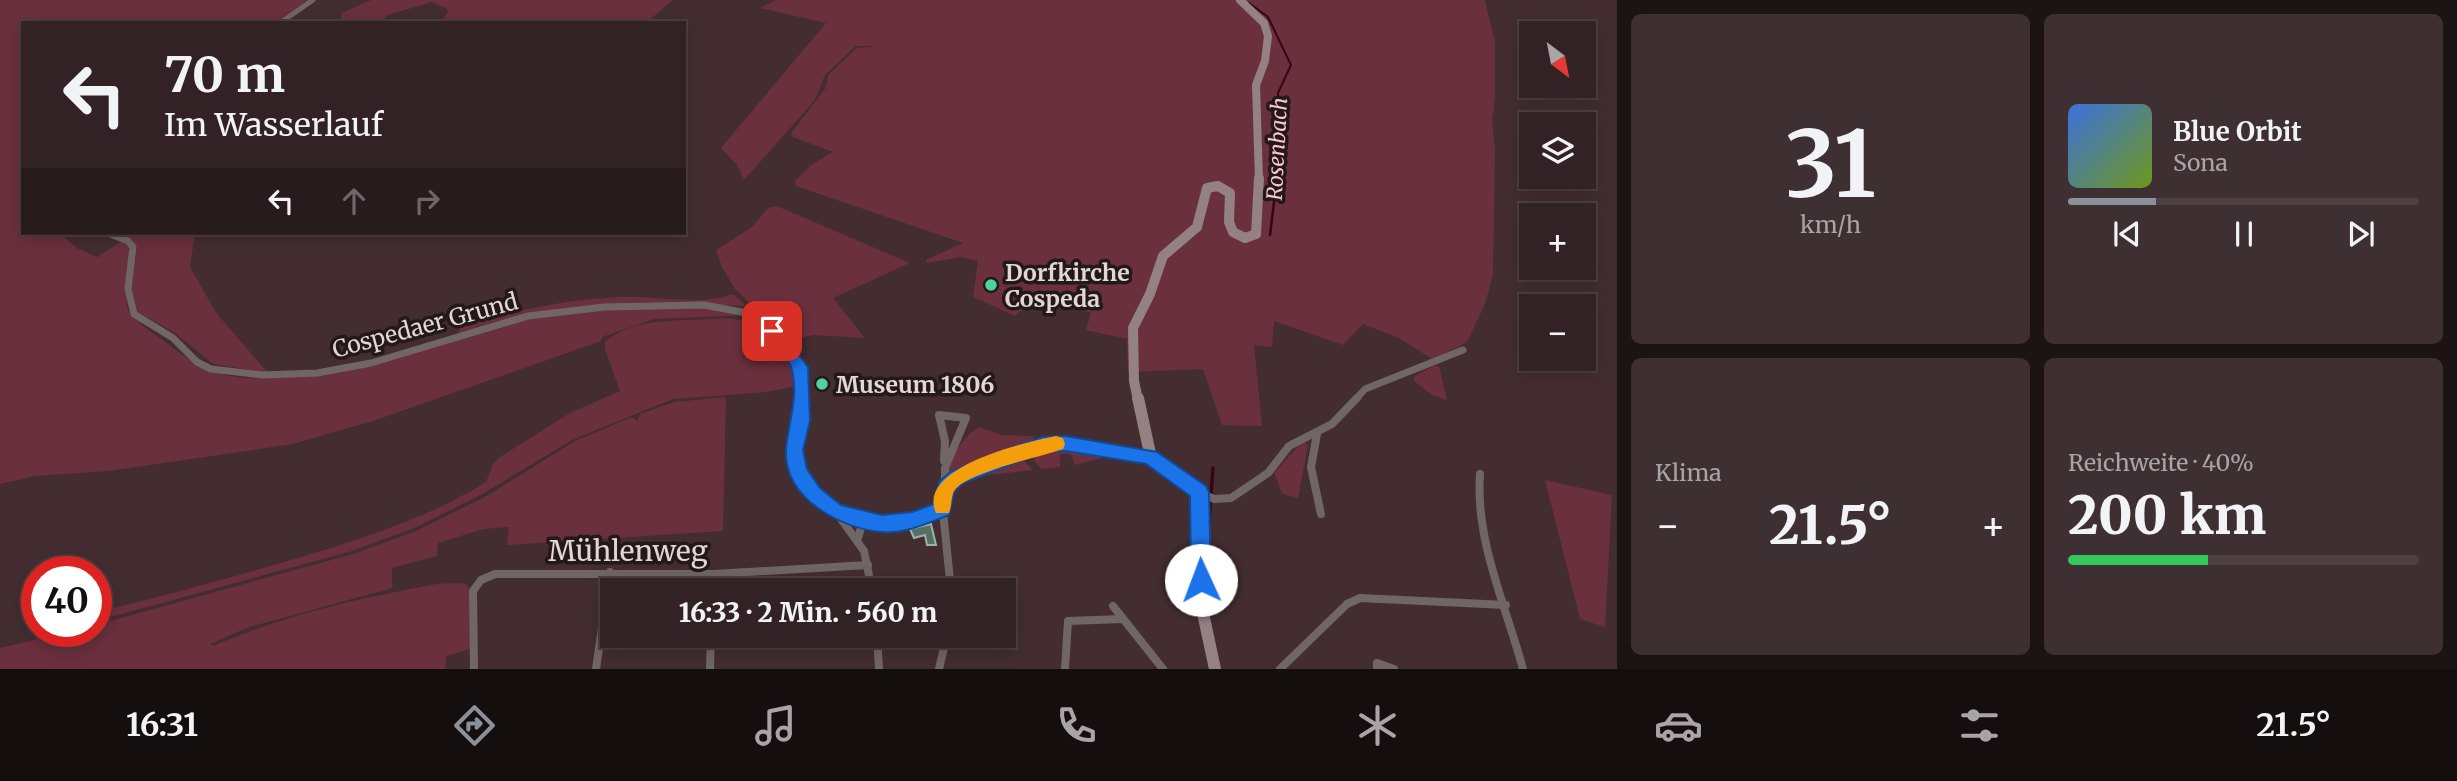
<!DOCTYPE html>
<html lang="de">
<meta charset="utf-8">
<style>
body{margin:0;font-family:Merriweather,serif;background:#3d2f32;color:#f1f3f6;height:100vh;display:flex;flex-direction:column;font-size:26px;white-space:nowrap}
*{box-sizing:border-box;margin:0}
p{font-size:23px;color:#a8a4a7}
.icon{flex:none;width:38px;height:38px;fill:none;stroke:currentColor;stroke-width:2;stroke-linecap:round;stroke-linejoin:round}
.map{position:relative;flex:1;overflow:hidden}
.sheet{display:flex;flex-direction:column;gap:14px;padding:14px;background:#1c1314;width:840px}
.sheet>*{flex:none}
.guide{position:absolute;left:21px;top:21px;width:665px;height:214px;border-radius:0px;box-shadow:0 4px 18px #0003,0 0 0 2px #4d3f42;background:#322225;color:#f1f3f6;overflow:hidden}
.needle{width:46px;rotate:148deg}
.tools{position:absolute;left:1519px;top:21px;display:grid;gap:14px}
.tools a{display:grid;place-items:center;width:77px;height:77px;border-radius:0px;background:#322225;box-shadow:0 4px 18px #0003,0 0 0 2px #4d3f42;font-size:35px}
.speed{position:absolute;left:21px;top:556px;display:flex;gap:14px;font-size:35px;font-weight:700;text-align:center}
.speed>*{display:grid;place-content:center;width:91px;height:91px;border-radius:50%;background:#322225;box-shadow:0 4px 18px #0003,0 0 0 2px #4d3f42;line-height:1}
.speed .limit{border:10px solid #d22;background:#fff;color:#111}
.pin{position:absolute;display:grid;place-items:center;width:60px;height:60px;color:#fff;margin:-30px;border-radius:14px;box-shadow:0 4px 10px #0006}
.me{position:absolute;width:77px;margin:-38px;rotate:358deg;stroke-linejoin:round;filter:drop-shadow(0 0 5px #0008)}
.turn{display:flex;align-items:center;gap:24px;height:147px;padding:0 28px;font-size:32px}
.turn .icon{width:91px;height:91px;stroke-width:2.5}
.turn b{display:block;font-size:49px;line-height:60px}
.lanes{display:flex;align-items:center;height:66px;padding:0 28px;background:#0003;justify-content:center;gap:35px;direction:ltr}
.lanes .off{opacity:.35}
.big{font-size:52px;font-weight:800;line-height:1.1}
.sheet .card{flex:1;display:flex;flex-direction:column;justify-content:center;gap:10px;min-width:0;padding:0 24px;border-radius:10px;background:#3d2f32}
.sheet .dial{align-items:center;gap:0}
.dial b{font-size:91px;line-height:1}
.song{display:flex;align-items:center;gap:21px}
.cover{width:84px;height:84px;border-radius:10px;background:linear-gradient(135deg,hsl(220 70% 55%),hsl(80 70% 35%))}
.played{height:7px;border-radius:4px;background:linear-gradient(90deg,#8c9099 25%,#4d3f42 25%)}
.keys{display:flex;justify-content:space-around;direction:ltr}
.heat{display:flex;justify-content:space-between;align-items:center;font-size:38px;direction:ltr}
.charge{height:10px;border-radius:5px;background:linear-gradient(90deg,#34c759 40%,#4d3f42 0)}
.sheet .tiles{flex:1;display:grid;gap:14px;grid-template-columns:repeat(2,1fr)}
.trip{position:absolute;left:600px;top:578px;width:416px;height:70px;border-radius:0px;background:#322225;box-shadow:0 4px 18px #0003,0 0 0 2px #4d3f42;font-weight:800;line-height:70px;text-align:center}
.tab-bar{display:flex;height:112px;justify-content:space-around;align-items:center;background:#140e0f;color:#a8a4a7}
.tab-bar .icon{width:49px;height:49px}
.tab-bar .on{color:#8c9099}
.tab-bar b{font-size:32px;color:#f1f3f6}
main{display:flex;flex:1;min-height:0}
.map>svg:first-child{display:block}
.green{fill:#6b303d}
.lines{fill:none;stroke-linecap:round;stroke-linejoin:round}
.stream-far2{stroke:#360615;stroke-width:2}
.stream-far1{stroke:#360615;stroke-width:2.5}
.stream{stroke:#360615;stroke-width:3.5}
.building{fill:#576e62;stroke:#9ab3a5;stroke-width:2}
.street-far2{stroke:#716667;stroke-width:5}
.street-far1{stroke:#716667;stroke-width:7}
.street{stroke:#716667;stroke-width:8}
.secondary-far2{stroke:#938184;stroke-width:8}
.secondary-far1{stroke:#938184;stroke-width:10}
.secondary{stroke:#938184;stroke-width:12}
.route{fill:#1a73e8;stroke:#114b97;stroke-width:2}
.slow{fill:#f59e0b}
.poi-dot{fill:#4cd49b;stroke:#23181a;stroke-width:2.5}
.labels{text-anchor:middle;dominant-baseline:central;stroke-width:7;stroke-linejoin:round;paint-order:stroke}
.far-water-label{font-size:21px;font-style:italic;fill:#fcc6ce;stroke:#23181a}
.poi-label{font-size:23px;font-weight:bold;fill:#e4d5d7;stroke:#23181a;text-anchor:start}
.street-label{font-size:23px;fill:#e4d5d7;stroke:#23181a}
.near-street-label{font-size:28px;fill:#e4d5d7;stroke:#23181a}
</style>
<main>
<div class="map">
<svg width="1617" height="669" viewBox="0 0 1617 669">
<rect width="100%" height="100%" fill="#432d31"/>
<g class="green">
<path d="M0 0H310L275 23H23V233H59L77 248 97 257 122 241 131 248 125 289 128 311C138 324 152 332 165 342 179 352 193 363 209 370 285 401 446 336 526 319 583 307 692 301 748 315L654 319 602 337 601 341 373 421 293 444 109 471 35 476 0 484Z"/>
<path d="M371 0H673L646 23H434L442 21 449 10 432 2 387 15 381 23H334L341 19 342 13Z"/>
<path d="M776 0H1485L1495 43V98L1492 121 1495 149 1493 274 1485 304 1467 342 1434 360 1399 338 1363 324 1343 345 1274 321 1272 347 1254 345 1262 426 1222 425 1203 369 1128 372 1127 339 1086 330 1091 313 1038 297 1015 316 973 297 978 261 962 257 927 263 926 260 963 243 796 186 795 181 811 165 833 152 793 137 791 133 825 89 829 74 857 48 878 46H856L825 75 815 100 744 180 737 165 721 148 826 23 760 8Z"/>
<path d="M777 206 910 263 833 298 865 338 813 335 788 341 735 289 722 267 716 250 752 227 768 208Z"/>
<path d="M116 233H195L190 267 217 314 268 373 213 364 175 333 136 311 131 288 137 248 133 241Z"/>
<path d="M733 294 746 306 656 303 528 315 458 334 461 327C515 310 562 300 620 297 655 295 699 307 733 294Z"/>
<path d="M725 318 757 322 765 327 754 344H766L763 336 767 330C778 345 804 367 796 386L766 392 673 399 574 439 484 493 414 528 352 551 96 621V612C168 595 238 576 308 555 370 536 431 516 486 482L493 464 500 457 570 413 620 391 605 349V342C635 315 688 322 725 318Z"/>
<path d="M1433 366H1439L1447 400 1432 395 1414 381 1415 376Z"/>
<path d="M726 397 723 531 507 545 509 527 483 529 438 543 437 556 392 568V588L249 627 210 644 213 646C274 620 340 602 406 590 426 586 446 581 466 584L469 590 470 649 446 656 445 669H0V648L67 632H96V625L353 554 416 531 485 497 575 441 632 417 637 421 640 414 674 402Z"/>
<path d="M979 427 1001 435 1033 436V444L955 475 949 474 946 469C953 453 964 436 979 427Z"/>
<path d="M1303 441 1308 445 1298 499 1282 493 1274 473Z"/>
<path d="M1043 448 1086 449 1114 455 1075 465 1070 454H1060V467L1042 469 1035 462 1033 455Z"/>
<path d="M1020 456 1033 470 970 477V475Z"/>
<path d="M1545 480 1612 495 1605 627 1580 619Z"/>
</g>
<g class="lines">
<path class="stream-far2" d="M1249 3 1268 17 1291 65 1278 93 1277 180"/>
<path class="stream-far1" d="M1270 235 1277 178"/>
<path class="stream" d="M1207 547 1213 468"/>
</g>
<path class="building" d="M931 524 936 545H927L925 535 914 538 910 529Z"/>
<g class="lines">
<path class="street-far2" d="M280 23 313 0"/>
<g class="street-far1">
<path d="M108 233 128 241 133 247 128 289 134 314 173 338 197 362 211 369 263 375 317 373 371 363 528 316 604 307 704 305 758 315 800 367 801 400"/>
<path d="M1355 400 1365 389 1463 350"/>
</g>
<g class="street">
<path d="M801 398C801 416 794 435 795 452 797 495 844 524 884 524 905 524 923 517 942 509"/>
<path d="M1317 434 1311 467 1321 514"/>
<path d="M944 461 945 441 939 415 966 418 945 468V488"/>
<path d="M1480 474C1475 540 1506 606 1523 669"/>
<path d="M1199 492 1214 499 1231 498 1268 473 1289 446 1332 424 1357 398"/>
<path d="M836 512 864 551 872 590"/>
<path d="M857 541 863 521"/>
<path d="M713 590 714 574"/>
<path d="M951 590 942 502 945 488 956 478 1043 444 1091 447 1151 458"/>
<path d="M1113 606 1163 669"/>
<path d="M877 635 879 669"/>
<path d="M474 669 473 591 481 580 495 574H714L868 565"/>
<path d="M596 669 610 572"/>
<path d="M710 669 711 635"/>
<path d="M939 669 947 635"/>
<path d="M1065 669 1068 621 1122 619"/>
<path d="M1280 669 1347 604 1360 598 1506 605"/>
<path d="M1377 669V663L1394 669"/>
</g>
<path class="secondary-far2" d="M1240 0 1264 23 1268 36 1265 61 1256 85 1259 180"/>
<path class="secondary-far1" d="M1138 400 1134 381 1133 328 1150 294 1163 256 1197 227 1207 188 1218 186 1230 193 1229 222 1233 232 1245 238 1256 234 1259 178"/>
<path class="secondary" d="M1138 398 1151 458 1199 492 1203 613 1215 669"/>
</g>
<path class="route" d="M772 325 778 327 808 367 810 421 803 450 807 469 820 488 841 505 882 515 912 512 934 504 939 482 950 472 1024 443 1043 437 1066 436 1157 452 1206 486 1209 492 1211 580 1208 586 1201 589 1194 586 1191 580 1190 496 1146 464 1066 451 1043 452 963 483 954 492 949 515C928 523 905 534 882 532 841 529 783 498 786 449 788 424 799 396 792 370 789 356 771 344 764 331Z"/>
<path class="slow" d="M1056 436 1063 438 1065 444 1063 449C1041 457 966 472 954 491 951 497 952 506 949 513H936C915 467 1027 442 1056 436Z"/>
<g class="poi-dot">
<circle cx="991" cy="285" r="7"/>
<circle cx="822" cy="384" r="7"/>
</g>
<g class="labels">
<g class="far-water-label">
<text transform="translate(1277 149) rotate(-87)">Rosenbach</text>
</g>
<g class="poi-label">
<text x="1005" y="272">Dorfkirche<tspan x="1005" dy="26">Cospeda</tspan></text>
<text x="836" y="384">Museum 1806</text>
</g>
<g class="street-label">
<text transform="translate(425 325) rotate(-15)">Cospedaer Grund</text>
</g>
<g class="near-street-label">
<text x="628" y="551">Mühlenweg</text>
</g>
</g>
</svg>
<div class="tools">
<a><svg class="needle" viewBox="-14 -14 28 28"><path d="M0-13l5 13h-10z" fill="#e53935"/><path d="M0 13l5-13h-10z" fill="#a8a4a7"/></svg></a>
<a><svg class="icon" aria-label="layers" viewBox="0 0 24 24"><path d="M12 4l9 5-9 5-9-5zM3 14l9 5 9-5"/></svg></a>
<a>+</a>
<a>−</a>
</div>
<div class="speed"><div class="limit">40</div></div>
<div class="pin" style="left:772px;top:331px;background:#d93025"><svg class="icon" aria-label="arrive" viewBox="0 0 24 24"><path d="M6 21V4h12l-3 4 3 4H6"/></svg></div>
<svg class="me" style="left:1201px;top:580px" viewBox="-20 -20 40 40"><circle r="19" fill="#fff"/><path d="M0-13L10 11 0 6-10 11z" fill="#1a73e8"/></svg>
<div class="trip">16:33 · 2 Min. · 560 m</div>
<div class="guide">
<div class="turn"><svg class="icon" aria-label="left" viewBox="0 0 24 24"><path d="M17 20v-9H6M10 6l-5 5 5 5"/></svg><div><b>70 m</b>Im Wasserlauf</div></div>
<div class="lanes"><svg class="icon" aria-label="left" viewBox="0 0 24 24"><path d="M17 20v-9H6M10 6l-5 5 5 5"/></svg><svg class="icon off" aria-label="ahead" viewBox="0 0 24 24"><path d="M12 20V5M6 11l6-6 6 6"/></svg><svg class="icon off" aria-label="right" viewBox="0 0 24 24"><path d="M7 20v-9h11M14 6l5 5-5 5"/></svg></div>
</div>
</div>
<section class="sheet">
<div class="tiles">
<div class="card dial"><b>31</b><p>km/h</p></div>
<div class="card">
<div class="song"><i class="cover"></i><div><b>Blue Orbit</b><p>Sona</p></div></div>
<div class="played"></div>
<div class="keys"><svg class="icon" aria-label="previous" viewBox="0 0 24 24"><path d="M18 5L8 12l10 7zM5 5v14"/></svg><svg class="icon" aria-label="pause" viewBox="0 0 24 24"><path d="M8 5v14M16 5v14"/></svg><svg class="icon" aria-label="next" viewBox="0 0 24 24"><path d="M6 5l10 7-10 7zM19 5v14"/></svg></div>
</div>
<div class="card"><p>Klima</p>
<div class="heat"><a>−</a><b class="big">21.5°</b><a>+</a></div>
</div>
<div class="card"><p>Reichweite · 40%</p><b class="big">200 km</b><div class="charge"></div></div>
</div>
</section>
</main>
<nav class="tab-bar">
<b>16:31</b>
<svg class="icon on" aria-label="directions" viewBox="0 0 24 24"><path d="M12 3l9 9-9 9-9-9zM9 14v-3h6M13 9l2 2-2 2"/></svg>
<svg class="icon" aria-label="music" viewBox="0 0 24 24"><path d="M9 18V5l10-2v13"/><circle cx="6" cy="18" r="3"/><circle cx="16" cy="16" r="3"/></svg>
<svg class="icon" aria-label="phone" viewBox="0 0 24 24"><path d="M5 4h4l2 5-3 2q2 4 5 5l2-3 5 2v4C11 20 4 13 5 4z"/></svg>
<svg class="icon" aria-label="climate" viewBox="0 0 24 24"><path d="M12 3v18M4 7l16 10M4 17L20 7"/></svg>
<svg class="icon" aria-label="car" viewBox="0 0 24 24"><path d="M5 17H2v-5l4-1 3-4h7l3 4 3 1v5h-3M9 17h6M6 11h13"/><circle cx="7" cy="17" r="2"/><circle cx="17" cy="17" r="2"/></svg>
<svg class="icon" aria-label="filters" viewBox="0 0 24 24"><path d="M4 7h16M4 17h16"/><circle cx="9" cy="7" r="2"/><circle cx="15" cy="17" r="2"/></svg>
<b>21.5°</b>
</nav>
